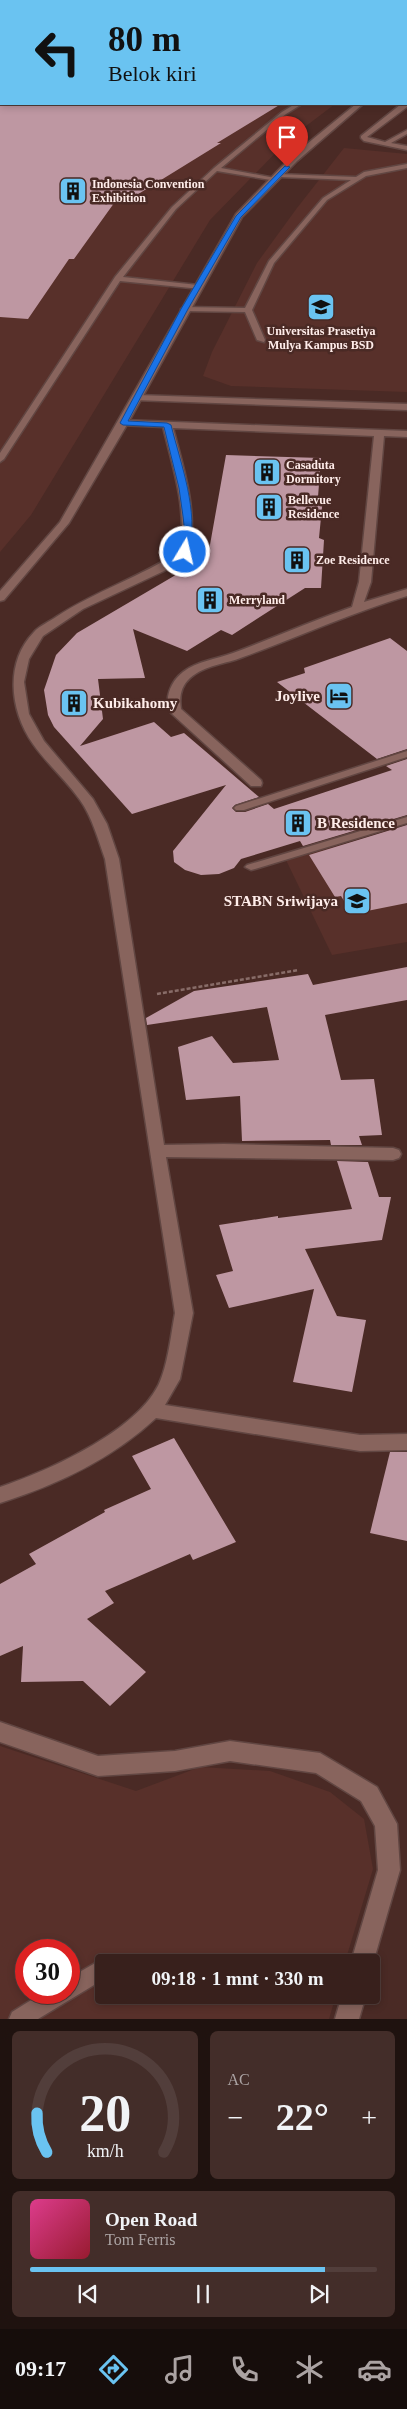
<!DOCTYPE html>
<html lang="id">
<meta charset="utf-8">
<style>
body{margin:0;font-family:"Times New Roman",serif;background:#432d29;color:#f1f3f6;height:100vh;display:flex;flex-direction:column;font-size:19px;white-space:nowrap}
*{box-sizing:border-box;margin:0}
p{font-size:16px;color:#aba3a3}
.icon{flex:none;width:28px;height:28px;fill:none;stroke:currentColor;stroke-width:2;stroke-linecap:round;stroke-linejoin:round}
.map{position:relative;height:2019px;overflow:hidden}
.side{display:flex;flex-direction:column;gap:12px;padding:12px;background:#1f120f;flex:1}
.side>*{flex:none}
.hud{position:absolute;left:0px;top:0px;width:408px;height:105px;box-shadow:0 2px 8px #0003,0 0 0 1px #523e3b;background:#6ac3f1;color:#111;overflow:hidden}
.speed{position:absolute;left:15px;top:1939px;display:flex;gap:10px;font-size:25px;font-weight:700;text-align:center}
.speed>*{display:grid;place-content:center;width:65px;height:65px;border-radius:50%;background:#38201c;box-shadow:0 2px 8px #0003,0 0 0 1px #523e3b;line-height:1}
.speed .limit{border:8px solid #d22;background:#fff;color:#111}
.pin{position:absolute;display:grid;place-items:center;width:42px;height:42px;color:#fff;margin:-51px -21px;border-radius:50% 50% 50% 0;rotate:-45deg;box-shadow:0 0 5px #0007}
.pin .icon{rotate:45deg}
.me{position:absolute;width:55px;margin:-28px;rotate:9deg;stroke-linejoin:round;filter:drop-shadow(0 0 4px #0008)}
.turn{display:flex;align-items:center;gap:18px;height:105px;padding:0 25px;font-size:22px}
.turn .icon{width:65px;height:65px;stroke-width:2.5}
.turn b{display:block;font-size:35px;line-height:42px}
.big{font-size:38px;font-weight:600;line-height:1.1}
.side .card{flex:1;display:flex;flex-direction:column;justify-content:center;gap:8px;min-width:0;padding:0 18px;border-radius:8px;background:#432d29}
.side .dial{align-items:center;gap:0}
.dial svg{height:130px;overflow:visible;fill:none;stroke:#523e3b;stroke-width:7;stroke-linecap:round;text-anchor:middle}
.dial text{fill:#f1f3f6;stroke:none}
.song{display:flex;align-items:center;gap:15px}
.cover{width:60px;height:60px;border-radius:8px;background:linear-gradient(135deg,hsl(330 70% 55%),hsl(350 70% 35%))}
.played{height:5px;border-radius:2px;background:linear-gradient(90deg,#6ac3f1 85%,#523e3b 85%)}
.keys{display:flex;justify-content:space-around;direction:ltr}
.heat{display:flex;justify-content:space-between;align-items:center;font-size:28px;direction:ltr}
.side .tiles{flex:1;display:grid;gap:12px;grid-template-columns:1fr 1fr}
.card:last-child{grid-column:span 2}
.trip{position:absolute;left:95px;top:1954px;width:285px;height:50px;border-radius:5px;background:#38201c;box-shadow:0 2px 8px #0003,0 0 0 1px #523e3b;font-weight:600;line-height:50px;text-align:center}
.tab-bar{display:flex;height:80px;justify-content:space-around;align-items:center;background:#160d0b;color:#aba3a3}
.tab-bar .icon{width:35px;height:35px}
.tab-bar .selected{color:#6ac3f1}
.tab-bar b{font-size:22px;color:#f1f3f6}
.map>svg:first-child{display:block}
.built{fill:#58302a;fill-rule:evenodd}
.building{fill:#be97a2}
.lines{fill:none;stroke-linecap:round;stroke-linejoin:round}
.service-casing{stroke:#614642;stroke-width:3}
.minor-casing{stroke:#614642;stroke-width:3}
.tertiary-casing{stroke:#614642;stroke-width:3}
.secondary-casing{stroke:#614642;stroke-width:3}
.path{stroke:#886c68;stroke-width:2.5;stroke-dasharray:4 2;stroke-linecap:butt}
.service{fill:#88645d;fill-rule:evenodd}
.minor{fill:#88645d;fill-rule:evenodd}
.tertiary{fill:#88645d;fill-rule:evenodd}
.secondary{fill:#88645d;fill-rule:evenodd}
.route{fill:#1a73e8;stroke:#114b97}
.labels{text-anchor:middle;dominant-baseline:central;stroke-width:5;stroke-linejoin:round;paint-order:stroke}
.far-poi-label{font-size:12px;font-weight:bold;fill:#ffedea;stroke:#4a2a25;text-anchor:start}
.poi-label{font-size:15px;font-weight:bold;fill:#ffedea;stroke:#4a2a25;text-anchor:end}
</style>
<div class="map">
<svg width="407" height="2019" viewBox="0 0 407 2019">
<rect width="100%" height="100%" fill="#4a2a25"/>
<g class="built">
<path d="M0 18 1 104H335L289 139 210 220 31 515 0 552Z"/>
<path d="M344 148 407 154V392L231 386 203 376 212 352 257 263 297 208Z"/>
<path d="M407 827V942L332 955 286 860Z"/>
<path d="M0 1746 136 1791 200 1767 270 1771 330 1792 364 1819 373 1869 345 1962H104V1995H336L329 2019H0ZM26 1950H69V1992H26Z"/>
</g>
<g class="building">
<path d="M0 104H281L217 143H221L127 201 117 199 74 259H69L28 319 0 317Z"/>
<path d="M226 455 321 458 318 497H323L319 538 324 540 321 588H305L232 635 221 630 187 651 133 629 145 678 98 679 103 719 80 746 154 722 171 737 184 733 259 797 235 805 232 808 236 812H245L268 804 274 809 392 770 386 766 407 759V815L303 846 300 841 241 859 234 868 219 874 201 875 185 870 174 862 173 851 226 785 132 814 54 727 48 715 44 690 56 655 77 633 208 556Z"/>
<path d="M390 638 407 651V749L377 759 277 682 305 673 304 668Z"/>
<path d="M407 825V903L352 914 341 896 335 897 309 855Z"/>
<path d="M407 967V1000L325 1015 341 1080 374 1079 382 1135 359 1136 362 1145H331L330 1140 242 1141 240 1096 186 1100 178 1047 212 1036 233 1063 279 1060 267 1007 147 1025 146 1018 194 991 308 974 313 985Z"/>
<path d="M337 1161 368 1162 379 1197H391L382 1240 305 1249 337 1316 366 1320 352 1392 293 1382 314 1289 229 1308 216 1275 233 1271 219 1225 278 1216V1218L352 1209Z"/>
<path d="M174 1438 236 1542 193 1560 190 1554 105 1591 114 1603 87 1619 146 1672 110 1706 83 1681 21 1682 23 1646 0 1656V1584L36 1564 29 1554 105 1512 104 1510 151 1489 132 1456Z"/>
<path d="M390 1452H407V1541L370 1533Z"/>
</g>
<g class="lines">
<g class="service-casing">
<g id="service">
<path d="M165 0H171V1H166Z"/>
<path d="M219 0H229L230 1H221Z"/>
<rect x="406" y="10" width="1" height="4"/>
<rect x="406" y="29" width="1" height="4"/>
<rect x="406" y="47" width="1" height="4"/>
<path d="M1 66V70L0 71V67Z"/>
<rect x="406" y="89" width="1" height="4"/>
<path d="M407 103V107L367 137 385 142 407 130V134L391 143 407 146V150L364 141 361 138V136L400 105Z"/>
<path d="M295 104H302L286 114 221 168 275 178 277 181 217 171 176 209 123 277 198 285 202 287 201 289 120 281 4 459 0 462V453L115 277 172 207 214 168 282 112Z"/>
<path d="M407 164V168L366 176 327 200 274 263 252 310 265 340 264 342 257 340 245 312 185 311 181 309 185 307 245 308 269 261 323 198 351 180 280 177 278 174 356 177 364 172Z"/>
<path d="M407 751V757L244 810H236L234 808 236 806Z"/>
<path d="M407 817V823L255 869 251 870 245 867 247 865Z"/>
<path d="M104 1958 112 1962H104V1979L38 2019H9L12 2012 44 1992H69V1978Z"/>
</g>
</g>
<g class="minor-casing">
<g id="minor">
<path d="M137 395 407 404V410L134 400 132 398Z"/>
<path d="M123 420 407 431V437L384 436 371 582 364 602 407 589V596C351 613 298 637 243 657 226 664 205 665 190 678 181 686 179 697 181 709L261 780 262 783 261 786H251L171 713C163 699 171 681 183 672 197 661 217 659 233 653 273 638 312 621 352 607L359 582 374 436 173 428C184 469 197 509 190 552L164 571 83 609 43 636 29 659 24 682 29 714 44 741 93 799 107 824 119 859 164 1145 224 1144 393 1148 399 1150 401 1154 399 1158 393 1160 166 1157 193 1313 180 1379 165 1405 360 1435 407 1434V1450L360 1451 156 1418C112 1459 57 1485 0 1503V1487C48 1471 146 1428 162 1376 169 1356 171 1334 175 1313L105 859C98 839 92 817 80 800 66 780 47 764 33 744 10 711 4 663 34 632 39 626 49 622 56 617 95 591 141 577 180 551 187 508 173 468 163 427L120 425 118 423Z"/>
<path d="M0 1722 98 1756 175 1751 230 1741 320 1753 377 1787 397 1824 400 1870 371 1970V1962H351L378 1870 375 1826 361 1801 316 1773 230 1761 175 1771 98 1776 0 1742Z"/>
<path d="M342 1995H366L359 2019H335Z"/>
</g>
</g>
<g class="tertiary-casing">
<g id="tertiary">
<rect x="406" y="71" width="1" height="4"/>
<path d="M356 104H363L297 161 242 217 128 423 69 523 4 600 0 601V591L60 522 236 214 291 157Z"/>
</g>
</g>
<g class="secondary-casing">
<g id="secondary">
<path d="M354 0H369L370 1H355Z"/>
<rect x="406" y="4" width="1" height="5"/>
</g>
</g>
<path class="path" d="M157 994 299 970"/>
<use href="#service" class="service"/>
<use href="#minor" class="minor"/>
<use href="#tertiary" class="tertiary"/>
<use href="#secondary" class="secondary"/>
</g>
<path class="route" d="M285 166 290 167 241 217 188 309 128 421 167 423 171 425C181 465 199 511 189 552L182 554 185 534 183 516 179 488 164 427 123 425 120 423 181 309 236 216Z"/>
<defs>
<g id="building-square" transform="scale(1.4375)"><rect x="-9" y="-9" width="18" height="18" rx="4" fill="#6ac3f1" stroke="#4a2a25"/><path d="M-4-6H4V6H1V3H-1V6H-4ZM-2.5-4.3h1.7v1.8h-1.7ZM.8-4.3h1.7v1.8H.8ZM-2.5-1h1.7V.8h-1.7ZM.8-1h1.7V.8H.8Z" fill="#111"/></g>
<g id="university-square" transform="scale(1.4375)"><rect x="-9" y="-9" width="18" height="18" rx="4" fill="#6ac3f1" stroke="#4a2a25"/><path d="M0-5L7-2L0 1L-7-2ZM-4 1L0 2.5L4 1V4Q0 6-4 4Z" fill="#111"/></g>
<g id="hotel-square" transform="scale(1.4375)"><rect x="-9" y="-9" width="18" height="18" rx="4" fill="#6ac3f1" stroke="#4a2a25"/><path d="M-6-4.5h1.5V1H6V5H4.5V3h-9V5H-6ZM-4 0a1.8 1.8 0 1 1 3.6 0ZM.5 0V-2.5h3Q6-2.5 6 0Z" fill="#111"/></g>
</defs>
<g fill-rule="evenodd">
<use href="#building-square" x="73" y="191"/>
<use href="#university-square" x="321" y="307"/>
<use href="#building-square" x="267" y="472"/>
<use href="#building-square" x="269" y="507"/>
<use href="#building-square" x="297" y="560"/>
<use href="#building-square" x="210" y="600"/>
<use href="#hotel-square" x="339" y="696"/>
<use href="#building-square" x="74" y="703"/>
<use href="#building-square" x="298" y="823"/>
<use href="#university-square" x="357" y="901"/>
</g>
<g class="labels">
<g class="far-poi-label">
<text x="92" y="184">Indonesia Convention<tspan x="92" dy="14">Exhibition</tspan></text>
<text x="321" y="331" text-anchor="middle">Universitas Prasetiya<tspan x="321" dy="14">Mulya Kampus BSD</tspan></text>
<text x="286" y="465">Casaduta<tspan x="286" dy="14">Dormitory</tspan></text>
<text x="288" y="500">Bellevue<tspan x="288" dy="14">Residence</tspan></text>
<text x="316" y="560">Zoe Residence</text>
<text x="229" y="600">Merryland</text>
</g>
<g class="poi-label">
<text x="320" y="696">Joylive</text>
<text x="93" y="703" text-anchor="start">Kubikahomy</text>
<text x="317" y="823" text-anchor="start">B Residence</text>
<text x="338" y="901">STABN Sriwijaya</text>
</g>
</g>
</svg>
<div class="speed"><div class="limit">30</div></div>
<div class="pin" style="left:287px;top:167px;background:#d93025"><svg class="icon" aria-label="arrive" viewBox="0 0 24 24"><path d="M6 21V4h12l-3 4 3 4H6"/></svg></div>
<svg class="me" style="left:185px;top:552px" viewBox="-20 -20 40 40"><circle r="17" fill="#1a73e8" stroke="#fff" stroke-width="3"/><path d="M0-11L8 9 0 5-8 9z" fill="#fff"/></svg>
<div class="trip">09:18 · 1 mnt · 330 m</div>
<div class="hud">
<div class="turn"><svg class="icon" aria-label="left" viewBox="0 0 24 24"><path d="M17 20v-9H6M10 6l-5 5 5 5"/></svg><div><b>80 m</b>Belok kiri</div></div>
</div>
</div>
<section class="side">
<div class="tiles">
<div class="card dial"><svg viewBox="0 0 100 80">
<path d="M14 69A42 42 0 1 1 86 69"/>
<path d="M14 69A42 42 0 0 1 8 45" stroke="#6ac3f1"/>
<text x="50" y="56" font-size="32" font-weight="700">20</text>
<text x="50" y="72" font-size="11">km/h</text>
</svg></div>
<div class="card"><p>AC</p>
<div class="heat"><a>−</a><b class="big">22°</b><a>+</a></div>
</div>
<div class="card">
<div class="song"><i class="cover"></i><div><b>Open Road</b><p>Tom Ferris</p></div></div>
<div class="played"></div>
<div class="keys"><svg class="icon" aria-label="previous" viewBox="0 0 24 24"><path d="M18 5L8 12l10 7zM5 5v14"/></svg><svg class="icon" aria-label="pause" viewBox="0 0 24 24"><path d="M8 5v14M16 5v14"/></svg><svg class="icon" aria-label="next" viewBox="0 0 24 24"><path d="M6 5l10 7-10 7zM19 5v14"/></svg></div>
</div>
</div>
</section>
<nav class="tab-bar">
<b>09:17</b>
<svg class="icon selected" aria-label="directions" viewBox="0 0 24 24"><path d="M12 3l9 9-9 9-9-9zM9 14v-3h6M13 9l2 2-2 2"/></svg>
<svg class="icon" aria-label="music" viewBox="0 0 24 24"><path d="M9 18V5l10-2v13"/><circle cx="6" cy="18" r="3"/><circle cx="16" cy="16" r="3"/></svg>
<svg class="icon" aria-label="phone" viewBox="0 0 24 24"><path d="M5 4h4l2 5-3 2q2 4 5 5l2-3 5 2v4C11 20 4 13 5 4z"/></svg>
<svg class="icon" aria-label="climate" viewBox="0 0 24 24"><path d="M12 3v18M4 7l16 10M4 17L20 7"/></svg>
<svg class="icon" aria-label="car" viewBox="0 0 24 24"><path d="M5 17H2v-5l4-1 3-4h7l3 4 3 1v5h-3M9 17h6M6 11h13"/><circle cx="7" cy="17" r="2"/><circle cx="17" cy="17" r="2"/></svg>
</nav>
